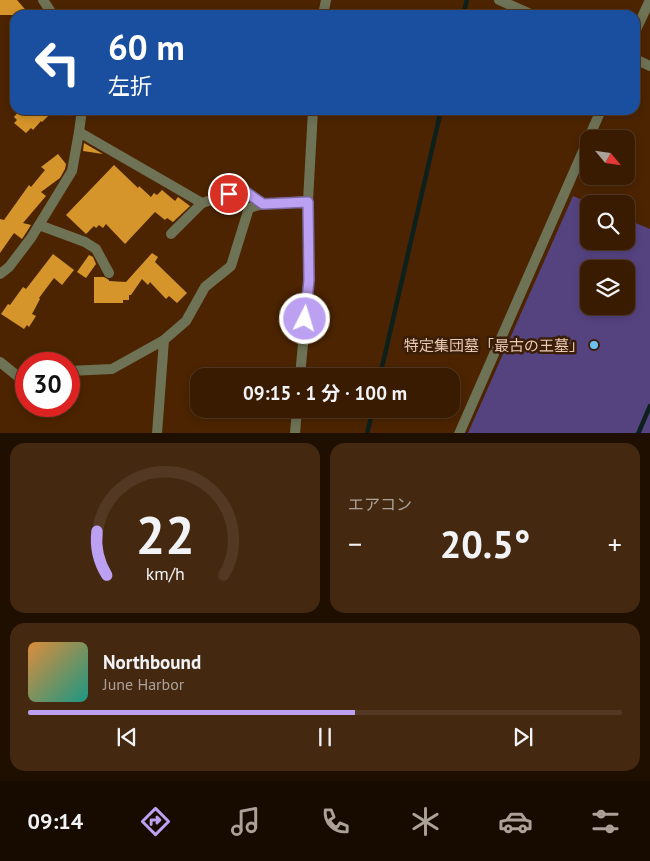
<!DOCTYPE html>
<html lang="ja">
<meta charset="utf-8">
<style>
body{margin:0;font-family:"PT Sans","Noto Sans JP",sans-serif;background:#442810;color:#f1f3f6;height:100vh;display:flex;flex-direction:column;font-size:19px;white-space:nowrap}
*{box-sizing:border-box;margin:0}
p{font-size:16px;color:#aba199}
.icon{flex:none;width:28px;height:28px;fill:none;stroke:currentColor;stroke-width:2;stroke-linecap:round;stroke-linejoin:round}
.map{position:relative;height:433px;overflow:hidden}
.side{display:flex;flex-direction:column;gap:10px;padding:10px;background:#1f0f01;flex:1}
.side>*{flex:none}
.hud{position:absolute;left:10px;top:10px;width:630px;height:105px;border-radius:15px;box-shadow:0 2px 8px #0003,0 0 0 1px #533923;background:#1a4fa0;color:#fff;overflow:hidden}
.needle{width:32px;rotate:119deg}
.tools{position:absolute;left:580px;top:130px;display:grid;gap:10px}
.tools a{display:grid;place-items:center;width:55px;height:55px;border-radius:10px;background:#391b01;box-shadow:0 2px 8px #0003,0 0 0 1px #533923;font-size:25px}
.speed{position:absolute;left:15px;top:352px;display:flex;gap:10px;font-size:25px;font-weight:700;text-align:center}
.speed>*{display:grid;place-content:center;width:65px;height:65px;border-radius:50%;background:#391b01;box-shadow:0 2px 8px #0003,0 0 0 1px #533923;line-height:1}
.speed .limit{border:8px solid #d22;background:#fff;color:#111}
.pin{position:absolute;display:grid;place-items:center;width:42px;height:42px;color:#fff;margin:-21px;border:2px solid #fff;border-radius:50%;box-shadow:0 1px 5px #0007}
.me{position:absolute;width:55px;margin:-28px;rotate:5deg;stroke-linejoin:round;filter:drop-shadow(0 0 4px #0008)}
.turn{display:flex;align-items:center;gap:18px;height:105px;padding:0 15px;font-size:22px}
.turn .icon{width:65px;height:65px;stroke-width:2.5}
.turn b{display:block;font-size:35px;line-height:42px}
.big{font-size:38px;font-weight:700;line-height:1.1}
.side .tile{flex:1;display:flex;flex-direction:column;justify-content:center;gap:8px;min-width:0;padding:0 18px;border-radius:15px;background:#442810}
.side .dial{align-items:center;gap:0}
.dial svg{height:130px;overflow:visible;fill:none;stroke:#533923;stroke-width:7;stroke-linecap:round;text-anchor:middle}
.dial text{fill:#f1f3f6;stroke:none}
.song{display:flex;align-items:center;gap:15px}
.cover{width:60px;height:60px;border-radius:8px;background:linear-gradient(135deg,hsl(30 70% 55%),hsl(170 70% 35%))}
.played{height:5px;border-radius:2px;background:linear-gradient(90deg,#bca0f2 55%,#533923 55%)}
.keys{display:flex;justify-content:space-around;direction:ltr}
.heat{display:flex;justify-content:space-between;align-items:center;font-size:28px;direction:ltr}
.side .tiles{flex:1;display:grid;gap:10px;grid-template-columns:1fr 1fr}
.tile:last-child{grid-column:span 2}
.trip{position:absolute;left:190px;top:368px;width:270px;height:50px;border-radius:15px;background:#391b01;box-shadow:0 2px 8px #0003,0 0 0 1px #533923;font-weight:700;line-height:50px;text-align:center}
.tab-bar{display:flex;height:80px;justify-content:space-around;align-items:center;background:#170b00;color:#aba199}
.tab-bar .icon{width:35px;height:35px}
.tab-bar .selected{color:#bca0f2}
.tab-bar b{font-size:22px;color:#f1f3f6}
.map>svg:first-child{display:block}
.green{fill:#554380;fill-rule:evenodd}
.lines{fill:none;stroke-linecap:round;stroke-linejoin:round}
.stream{stroke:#0d201b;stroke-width:4.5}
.building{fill:#d5952a}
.minor{stroke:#6e7356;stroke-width:10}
.route-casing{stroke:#7a689d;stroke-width:12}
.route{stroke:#bca0f2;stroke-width:9}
.poi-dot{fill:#6dc2f3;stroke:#3b1e07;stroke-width:2}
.labels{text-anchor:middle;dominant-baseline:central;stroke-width:5;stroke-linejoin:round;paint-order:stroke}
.poi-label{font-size:15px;fill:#eccbb6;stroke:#3b1e07;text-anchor:end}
</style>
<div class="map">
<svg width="650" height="434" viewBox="0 0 650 434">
<rect width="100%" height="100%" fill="#4c2401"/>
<path class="green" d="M573 196 592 204H589V241H626V219L650 229V433H468ZM589 269H626V306H589Z"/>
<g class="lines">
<g class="stream">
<path d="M463 15 467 0"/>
<path d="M380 376 441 110"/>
<path d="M367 434 373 409"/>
<path d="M638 434 650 406"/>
</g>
</g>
<g class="building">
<path d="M0 0H17L30 15H0Z"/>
<path d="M20 110H54L42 122 41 121 33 130 31 128 26 133 14 123 17 120 14 117Z"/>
<path d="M84 143 103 154 83 151Z"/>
<path d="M58 154 66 164 65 169 60 178 41 192 46 196 23 223 31 225 22 239 14 233 0 253V219L4 220 29 185 31 187 45 170 41 167Z"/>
<path d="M114 165 138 188 139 186 151 197 154 193 157 195 162 190 175 201 178 197 190 206 173 222 167 218 165 220 155 212 125 244 106 224 103 228 99 225 96 228 94 226 86 234 66 215Z"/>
<path d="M152 253 158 257 155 262 187 293 177 303 169 296 166 299 150 282 148 285 142 279 131 295H129V300H123V303H94V277H104L109 280V281L126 282Z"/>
<path d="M53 254 74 270 62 285 54 278 39 298 40 299 32 314 36 316 29 327 27 325 24 329 1 314 8 304 10 305 23 287 26 289Z"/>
<path d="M89 255 93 257 96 264 86 278 77 272Z"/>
</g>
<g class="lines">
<g class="minor">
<path d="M43 0 53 15"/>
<path d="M499 0 533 15"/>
<path d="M323 15 326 0"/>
<path d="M635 32 650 0"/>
<path d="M635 59 650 66"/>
<path d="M79 132 82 110"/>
<path d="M39 225 85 242 96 249 109 273"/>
<path d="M171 234 202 203"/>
<path d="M0 274 9 267 31 238 72 171 79 132 202 203 243 190 263 204 308 201 313 110"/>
<path d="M164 340 186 321 205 287 231 266 249 208 263 204"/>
<path d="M0 362 26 383"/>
<path d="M69 371 112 369 164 340 157 434"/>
<path d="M300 376 309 280 308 201"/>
<path d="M295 434 297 409"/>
<path d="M459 434 601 110"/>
</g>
</g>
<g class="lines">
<g class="route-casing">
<path id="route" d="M229 194 243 190 263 204 308 202 309 280 305 319"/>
</g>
<use href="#route" class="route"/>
</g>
<circle class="poi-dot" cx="594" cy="345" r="5"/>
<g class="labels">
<g class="poi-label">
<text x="584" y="345">特定集団墓「最古の王墓」</text>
</g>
</g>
</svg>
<div class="tools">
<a><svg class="needle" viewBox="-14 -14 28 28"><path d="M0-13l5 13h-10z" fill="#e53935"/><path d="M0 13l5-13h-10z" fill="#aba199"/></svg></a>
<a><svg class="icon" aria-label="search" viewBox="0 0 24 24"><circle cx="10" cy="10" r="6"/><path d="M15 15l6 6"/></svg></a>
<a><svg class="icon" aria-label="layers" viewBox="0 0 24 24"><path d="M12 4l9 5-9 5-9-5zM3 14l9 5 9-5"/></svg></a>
</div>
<div class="speed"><div class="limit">30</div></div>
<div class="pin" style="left:229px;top:194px;background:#d93025"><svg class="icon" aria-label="arrive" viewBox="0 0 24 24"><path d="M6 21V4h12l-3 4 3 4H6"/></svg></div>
<svg class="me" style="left:305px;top:319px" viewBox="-20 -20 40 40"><circle r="17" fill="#bca0f2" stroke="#fff" stroke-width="3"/><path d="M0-11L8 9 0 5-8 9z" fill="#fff"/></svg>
<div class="trip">09:15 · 1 分 · 100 m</div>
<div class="hud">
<div class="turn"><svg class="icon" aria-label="left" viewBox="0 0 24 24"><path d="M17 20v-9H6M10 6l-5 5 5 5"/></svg><div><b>60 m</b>左折</div></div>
</div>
</div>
<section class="side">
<div class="tiles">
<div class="tile dial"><svg viewBox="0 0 100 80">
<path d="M14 69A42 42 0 1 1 86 69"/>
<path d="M14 69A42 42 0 0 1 8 42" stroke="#bca0f2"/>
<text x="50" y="56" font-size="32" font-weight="700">22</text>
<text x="50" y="72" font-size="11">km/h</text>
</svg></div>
<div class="tile"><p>エアコン</p>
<div class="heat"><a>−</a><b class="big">20.5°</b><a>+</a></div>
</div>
<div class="tile">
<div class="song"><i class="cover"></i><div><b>Northbound</b><p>June Harbor</p></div></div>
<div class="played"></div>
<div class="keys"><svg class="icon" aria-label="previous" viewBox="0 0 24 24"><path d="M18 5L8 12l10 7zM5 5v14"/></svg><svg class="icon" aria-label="pause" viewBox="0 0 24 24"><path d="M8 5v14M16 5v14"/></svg><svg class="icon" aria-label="next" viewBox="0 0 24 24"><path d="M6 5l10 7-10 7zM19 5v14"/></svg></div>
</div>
</div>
</section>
<nav class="tab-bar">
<b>09:14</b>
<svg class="icon selected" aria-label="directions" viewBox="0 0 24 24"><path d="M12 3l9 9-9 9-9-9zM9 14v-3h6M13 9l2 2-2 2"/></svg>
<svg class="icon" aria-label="music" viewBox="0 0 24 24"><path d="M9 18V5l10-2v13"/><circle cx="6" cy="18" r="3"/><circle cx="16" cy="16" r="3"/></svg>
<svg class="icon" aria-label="phone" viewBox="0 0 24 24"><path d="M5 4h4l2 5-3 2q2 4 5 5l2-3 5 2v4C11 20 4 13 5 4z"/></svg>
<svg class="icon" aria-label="climate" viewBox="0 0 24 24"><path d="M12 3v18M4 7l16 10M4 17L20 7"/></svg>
<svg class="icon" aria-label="car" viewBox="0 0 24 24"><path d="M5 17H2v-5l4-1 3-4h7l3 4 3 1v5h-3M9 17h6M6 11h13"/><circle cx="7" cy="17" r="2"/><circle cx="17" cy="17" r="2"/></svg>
<svg class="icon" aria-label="filters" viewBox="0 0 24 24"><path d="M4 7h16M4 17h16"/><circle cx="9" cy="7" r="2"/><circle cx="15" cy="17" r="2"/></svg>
</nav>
